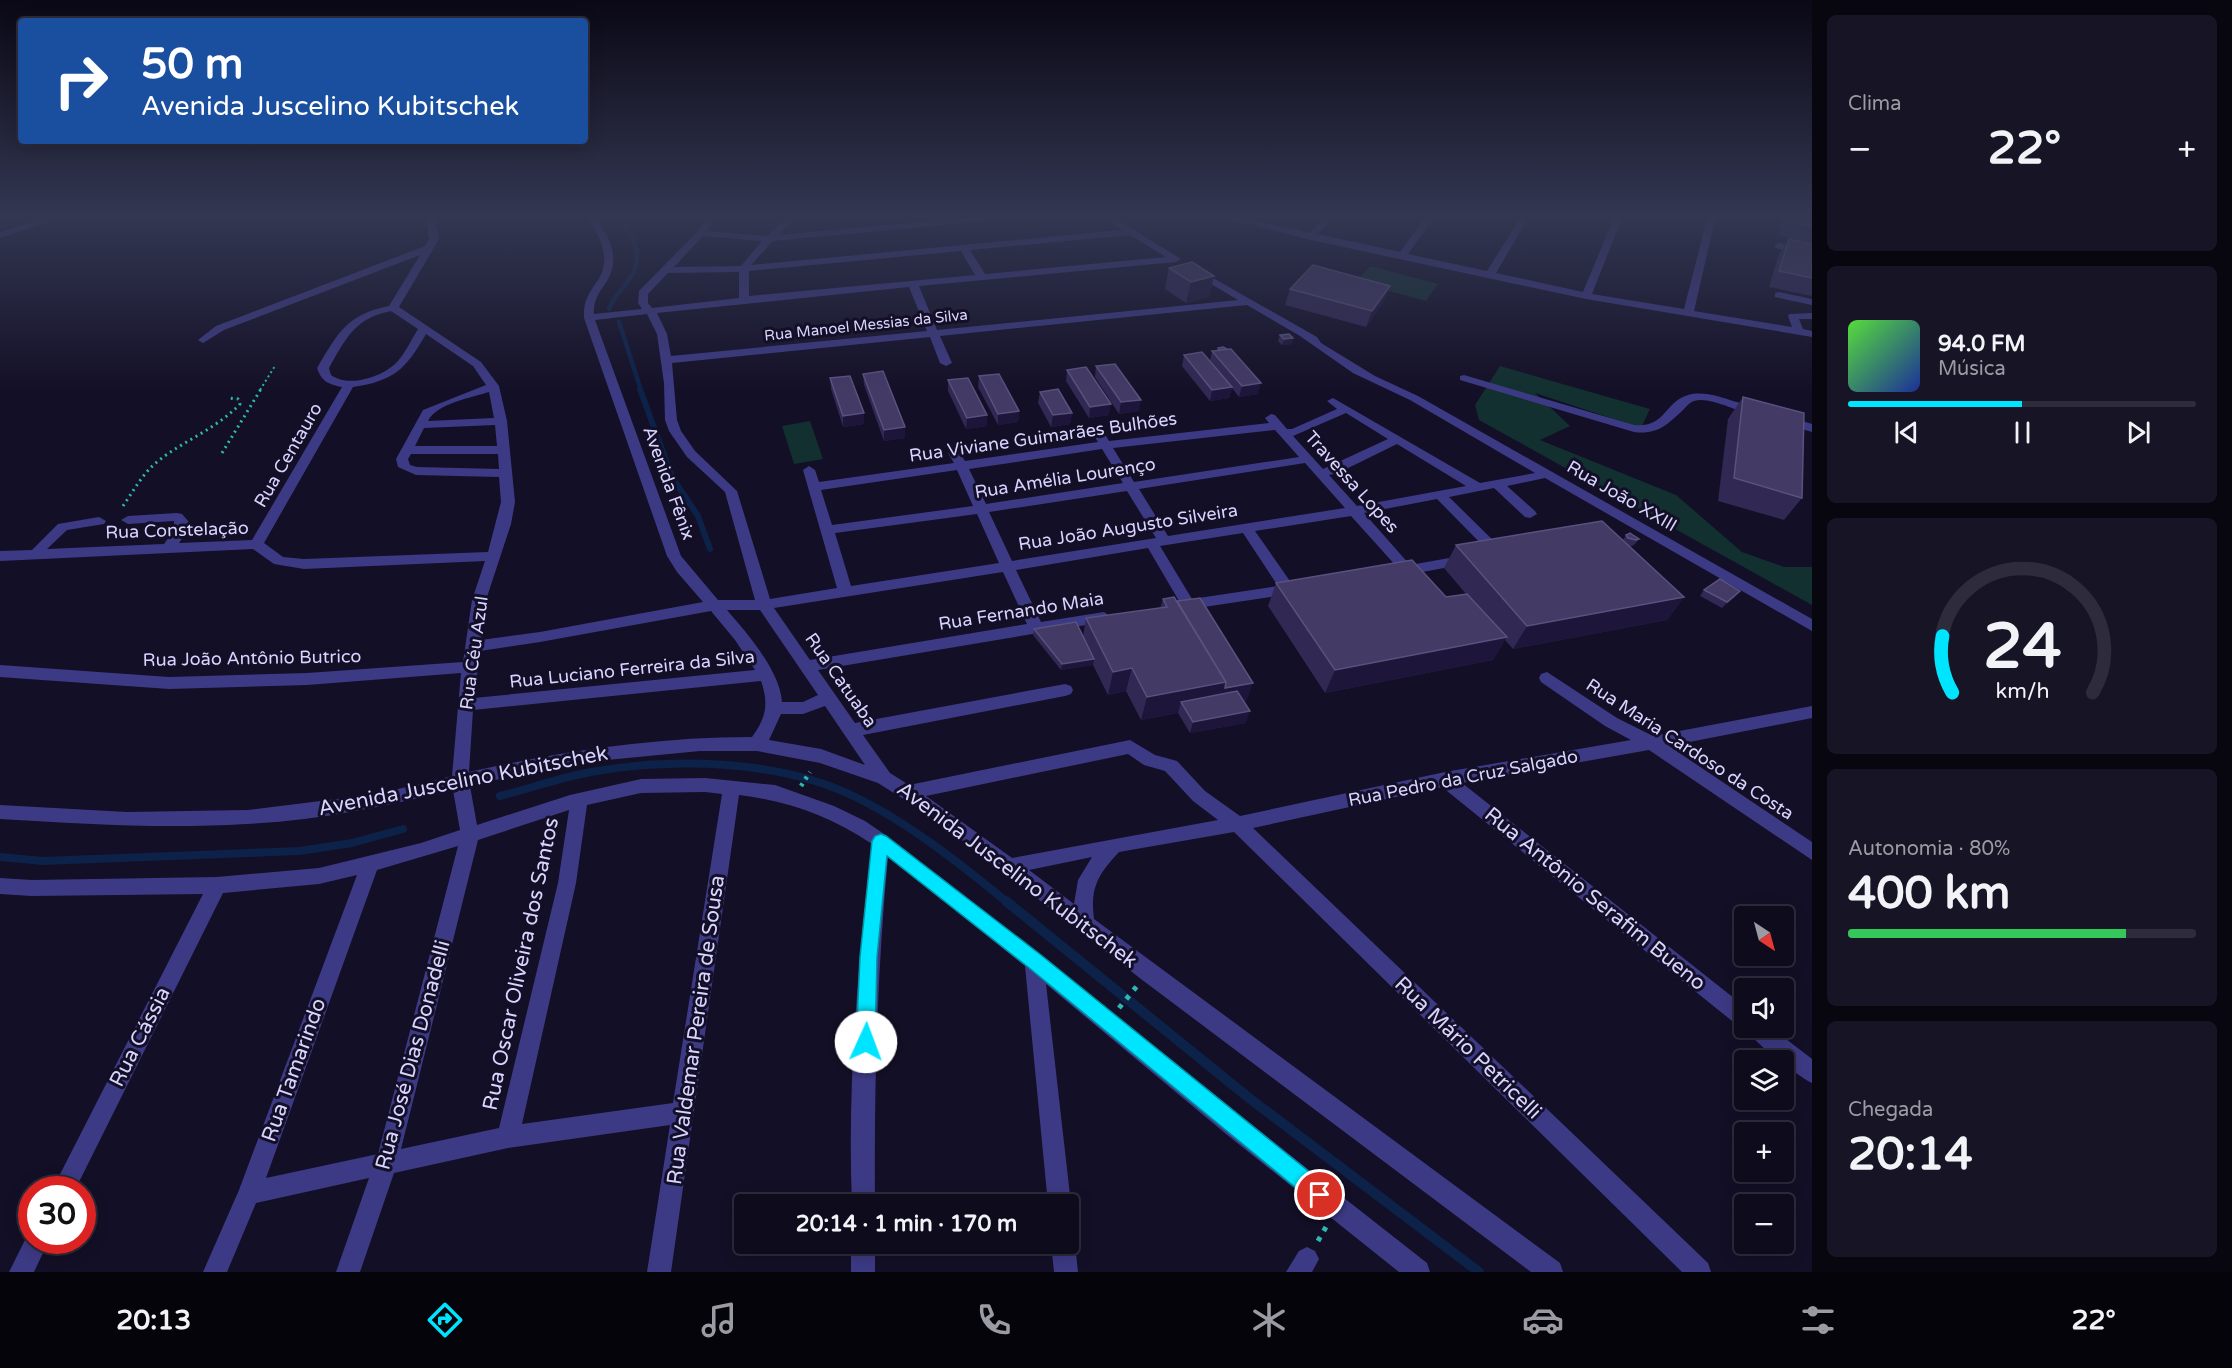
<!DOCTYPE html>
<html lang="pt">
<meta charset="utf-8">
<style>
body{margin:0;font-family:"Varela Round",sans-serif;background:#171425;color:#f1f3f6;height:100vh;display:flex;flex-direction:column;font-size:22px;white-space:nowrap}
*{box-sizing:border-box;margin:0}
p{font-size:20px;color:#9b9ba3}
.icon{flex:none;width:33px;height:33px;fill:none;stroke:currentColor;stroke-width:2;stroke-linecap:round;stroke-linejoin:round}
.map{position:relative;flex:1;overflow:hidden}
.sheet{display:flex;flex-direction:column;gap:15px;padding:15px;background:#08060f;width:420px}
.sheet>*{flex:none}
.guide{position:absolute;left:18px;top:18px;width:570px;height:126px;border-radius:6px;box-shadow:0 3px 15px #0003,0 0 0 2px #2e2b3b;background:#1a4fa0;color:#fff;overflow:hidden}
.needle{width:39px;rotate:144deg}
.buttons{position:absolute;left:1734px;top:906px;display:grid;gap:12px}
.buttons a{display:grid;place-items:center;width:60px;height:60px;border-radius:6px;background:#0e0b1c;box-shadow:0 3px 15px #0003,0 0 0 2px #2e2b3b;font-size:30px}
.speed{position:absolute;left:18px;top:1176px;display:flex;gap:12px;font-size:30px;font-weight:700;text-align:center}
.speed>*{display:grid;place-content:center;width:78px;height:78px;border-radius:50%;background:#0e0b1c;box-shadow:0 3px 15px #0003,0 0 0 2px #2e2b3b;line-height:1}
.speed .limit{border:9px solid #d22;background:#fff;color:#111}
.pin{position:absolute;display:grid;place-items:center;width:51px;height:51px;color:#fff;margin:-26px;border:3px solid #fff;border-radius:50%;box-shadow:0 2px 6px #0007}
.me{position:absolute;width:66px;margin:-33px;rotate:2deg;stroke-linejoin:round;filter:drop-shadow(0 0 4px #0008)}
.turn{display:flex;align-items:center;gap:21px;height:126px;padding:0 24px;font-size:27px}
.turn .icon{width:78px;height:78px;stroke-width:2.5}
.turn b{display:block;font-size:42px;line-height:51px}
.big{font-size:45px;font-weight:800;line-height:1.1}
.sheet .widget{flex:1;display:flex;flex-direction:column;justify-content:center;gap:9px;min-width:0;padding:0 21px;border-radius:9px;background:#171425}
.sheet .dial{align-items:center;gap:0}
.dial svg{height:156px;overflow:visible;fill:none;stroke:#2e2b3b;stroke-width:7;stroke-linecap:round;text-anchor:middle}
.dial text{fill:#f1f3f6;stroke:none}
.song{display:flex;align-items:center;gap:18px}
.cover{width:72px;height:72px;border-radius:9px;background:linear-gradient(135deg,hsl(110 70% 55%),hsl(230 70% 35%))}
.played{height:6px;border-radius:3px;background:linear-gradient(90deg,#00e5ff 50%,#2e2b3b 50%)}
.keys{display:flex;justify-content:space-around;direction:ltr}
.heat{display:flex;justify-content:space-between;align-items:center;font-size:33px;direction:ltr}
.charge{height:9px;border-radius:4px;background:linear-gradient(90deg,#34c759 80%,#2e2b3b 0)}
.trip{position:absolute;left:734px;top:1194px;width:345px;height:60px;border-radius:6px;background:#0e0b1c;box-shadow:0 3px 15px #0003,0 0 0 2px #2e2b3b;font-weight:800;line-height:60px;text-align:center}
.dock{display:flex;height:96px;justify-content:space-around;align-items:center;background:#06040b;color:#9b9ba3}
.dock .icon{width:42px;height:42px}
.dock .on{color:#00e5ff}
.dock b{font-size:27px;color:#f1f3f6}
main{display:flex;flex:1;min-height:0}
.map>svg:first-child{display:block}
.green{fill:#12302f}
.lines{fill:none;stroke-linecap:round;stroke-linejoin:round}
.stream-far3{stroke:#0c2248;stroke-width:4.5}
.stream-far2{stroke:#0c2248;stroke-width:6}
.stream-far1{stroke:#0c2248;stroke-width:8}
.stream{stroke:#0c2248;stroke-width:10}
.path-far3{stroke:#2fb8b0;stroke-width:2;stroke-dasharray:2 3;stroke-linecap:butt}
.path-far2{stroke:#2fb8b0;stroke-width:3;stroke-dasharray:2 4;stroke-linecap:butt}
.path-far1{stroke:#2fb8b0;stroke-width:4.5;stroke-dasharray:3 5;stroke-linecap:butt}
.path{stroke:#2fb8b0;stroke-width:5;stroke-dasharray:4.5 7;stroke-linecap:butt}
.minor{fill:#3d3a85;fill-rule:evenodd}
.wall{fill:#312854}
.shaded-wall{fill:#1d163a}
.building{fill:#433a66;stroke:#5a527e;stroke-width:1.5}
.route{fill:#00e5ff;stroke:#0095a6;stroke-width:1.5}
.labels{text-anchor:middle;dominant-baseline:central;stroke-width:6;stroke-linejoin:round;paint-order:stroke}
.far-street-label{font-size:15px;fill:#d9d4ff;stroke:#130f26}
.street-label{font-size:18px;fill:#d9d4ff;stroke:#130f26}
.near-street-label{font-size:21px;fill:#d9d4ff;stroke:#130f26}
</style>
<main>
<div class="map">
<svg width="1812" height="1272" viewBox="0 0 1812 1272">
<rect width="100%" height="100%" fill="#130f26"/>
<g class="green">
<path d="M1370 266 1438 284 1426 301 1356 282Z"/>
<path d="M1500 366 1650 409 1641 428 1535 393 1570 426 1540 440 1676 495 1742 552 1784 567H1812V605L1479 420 1475 405Z"/>
<path d="M810 421 823 459 794 464 782 426Z"/>
</g>
<g class="lines">
<g class="stream-far3">
<path d="M609 309C613 298 621 291 628 281 647 258 632 237 619 215"/>
<path d="M619 322 641 390"/>
</g>
<path class="stream-far2" d="M640 389 672 477 698 516 710 549"/>
<g class="stream-far1">
<path d="M500 796C532 788 564 776 597 771 676 758 777 760 851 795 905 820 962 865 1008 903"/>
<path d="M0 857 43 861 299 851 352 843 403 829"/>
</g>
<path class="stream" d="M1006 901 1249 1098 1479 1272"/>
<path class="path-far3" d="M260 390 275 366"/>
<g class="path-far2">
<path d="M222 453 261 389"/>
<path d="M123 506C134 490 143 473 158 461 185 440 216 429 240 404L238 399 229 398"/>
</g>
<path class="path-far1" d="M801 786 810 772"/>
<g class="path">
<path d="M1119 1008 1137 986"/>
<path d="M1318 1241 1326 1227"/>
</g>
<g class="minor">
<path d="M0 215H12L19 219 15 222Z"/>
<path d="M55 215H68L0 238V232Z"/>
<path d="M426 215H434L439 239 399 307 481 362 499 386 507 421 515 502 511 524 486 600 481 640 540 632 703 602 677 572 667 556 584 318C583 301 589 293 598 280 613 257 598 234 586 215H594C610 237 622 259 605 284 598 294 593 302 594 314L642 309 638 303 639 291 698 231 709 215H717L707 231 767 236 790 215H799L779 235 990 215H1021L1017 218 773 241 751 265 1122 230 1100 215H1110L1181 259 1176 262 919 286 937 330 1238 300 1191 272 1199 270 1317 337 1321 343 1375 376 1418 396 1812 619V631L1545 478 1507 486 1535 511 1537 514 1530 518 1525 517 1494 488 1449 497 1504 551 1506 554 1504 557H1494L1437 499 1364 513 1410 565 1466 555 1473 560 1471 563 1401 576 1396 574 1394 571 1397 567 1351 516 1255 531 1292 584 1298 589 1291 594 1184 610 1179 609 1177 605 1179 601 1148 548 1016 570 1041 622 1104 612 1111 617 1104 622 818 670 855 723 1065 684 1071 686 1073 690 1071 694 1065 696 863 735 890 773 909 785 1130 740 1155 755 1177 761 1205 791 1240 816 1445 772 1631 740 1605 726 1541 682 1539 678 1541 674 1547 672 1617 718 1653 736 1812 706V718L1669 746 1812 842V860L1649 750 1462 783 1744 1006V1028L1737 1025 1442 787 1253 828 1708 1263 1711 1272H1682L1234 832 1119 852C1098 875 1090 887 1094 919L1560 1263 1563 1272H1531L1141 979 932 817 878 783 820 763 757 751H700L607 760 521 774 470 786 477 825 570 795 641 779 705 778 775 785 834 806 865 821 887 836C1069 976 1246 1122 1427 1263L1430 1272H1399L1226 1134 1046 984 1071 1204 1068 1210V1204H1048L1025 966 888 857C877 973 874 1088 875 1204H852C847 1085 858 963 872 844 830 816 789 801 739 795L671 1272H647L670 1125 508 1148 394 1173 360 1272H336L369 1178 256 1203 227 1272H203L239 1190 357 875 319 884 223 893 75 1190H52L203 894 32 896 0 894V878L32 880 217 877 319 868 421 843 460 830 453 790C386 806 316 821 246 824 164 829 82 824 0 819V805L127 812 248 810 377 794 452 776 461 673 307 685 169 689 0 677V665L169 677 307 673 463 662 472 600 485 561 304 569 274 564 253 549 0 561V551L32 550 58 524 99 517 106 521 104 524 67 530 47 549 164 544 174 530V521L128 524 121 520 128 516 177 513 182 514 189 522 188 530 179 543 252 540 342 387C328 384 322 382 317 368 338 333 347 314 389 306L420 255 224 330 203 343 198 340 216 326 425 246 429 239ZM1130 235 1166 257 985 274 970 250ZM703 236 762 241 741 266 674 267ZM961 251 975 275 749 296V271ZM739 272V298L652 308 648 303V294L668 273ZM909 287 927 331 671 356 667 334 657 313ZM1247 305 1300 336 1353 373 1410 400 1535 473 1480 483 1333 398 1327 401 1337 409 1292 429H1287L1275 415 1271 414 1265 418 1269 423 1109 441 1101 428 1097 427 1091 431 1098 442 965 461 958 450 954 449 948 453 954 463 819 482 815 470 809 466 803 470 837 588 770 599 737 491 695 451 681 431 677 420 672 363 930 337 940 363 946 366 952 363 940 336ZM391 311 418 329C411 340 406 352 397 362 383 377 348 388 331 375L329 368C346 338 355 318 391 311ZM647 314 657 334 664 383 665 420 669 431 687 457 725 492 755 600H718L681 556 595 320ZM426 334 473 366 486 385 423 410 396 459 398 467 416 475 499 477 501 502 488 552 304 559 283 557 264 543 353 387C394 381 406 369 426 334ZM489 392 494 418 428 421C437 403 471 398 489 392ZM1346 413 1388 439 1323 469 1293 436ZM495 425 497 446H415L424 428ZM1275 430 1299 457 1134 482 1113 448ZM1397 444 1466 486 1357 506 1329 475 1338 473ZM1102 449 1123 483 986 504 969 469ZM411 454H498L499 469 417 467 410 465 408 459ZM1305 463 1345 508 1168 536 1139 489ZM957 470 973 506 832 525 821 490ZM1127 491 1156 538 1012 561 989 512ZM977 514 999 563 851 586 835 533ZM1243 533 1278 586 1192 599 1160 546ZM1003 572 1027 624 810 660 774 608ZM727 610H760L818 695 803 702H782C780 671 747 633 727 610ZM711 611 735 640 755 670 474 698 480 651 540 642ZM761 681C769 704 766 718 752 737 657 737 562 751 469 772L473 710ZM825 706 865 765 821 749 769 740 781 714H803ZM1128 754 1144 765 1165 771 1193 801 1218 820 1012 858 926 796ZM705 792 722 794 673 1103 522 1124 576 883 587 805 641 793ZM569 810 558 883 499 1128 401 1149 478 840ZM458 846 378 1154 266 1178 377 870ZM1092 857 1078 880 1074 904 1029 870Z"/>
<path d="M1213 215H1229L1310 233 1326 215H1335L1318 234 1400 252 1427 215H1436L1408 254 1487 271 1522 215H1530L1496 273 1583 292 1615 215H1623L1592 294 1684 309 1708 215H1716L1694 311 1792 327 1788 316 1789 314 1812 313V319H1799L1803 329 1812 331V337L1586 299 1311 240Z"/>
<path d="M1779 243 1812 250V256L1776 248 1774 246Z"/>
<path d="M1779 292 1812 299V305L1775 297V293Z"/>
<path d="M1464 375 1634 425C1666 428 1664 402 1688 395 1702 391 1717 396 1730 400 1739 403 1753 406 1760 412L1754 416C1739 412 1709 396 1694 401 1690 402 1686 407 1683 410 1667 425 1657 435 1634 432L1460 380V376Z"/>
<path d="M1786 416 1812 424V432L1782 423V417Z"/>
<path d="M1746 1028H1772L1812 1059V1083C1799 1077 1751 1041 1746 1028Z"/>
<path d="M32 1230V1240H49L34 1272H9L29 1232Z"/>
<path d="M1068 1234 1071 1236 1075 1244 1078 1272H1054L1051 1244H1068Z"/>
<rect x="851" y="1244" width="24" height="28"/>
<path d="M1307 1247 1315 1251 1319 1259 1312 1272H1286L1299 1251Z"/>
</g>
</g>
<g class="wall">
<path d="M1781 215H1812V243L1779 236Z"/>
<path d="M1789 239 1812 244V296L1769 287 1779 254Z"/>
<path d="M1169 268 1214 276 1209 297 1186 303 1165 289Z"/>
<path d="M1290 289 1384 301 1366 327 1285 305Z"/>
<path d="M1280 335 1292 344 1282 345 1278 341Z"/>
<path d="M1218 348 1258 394 1239 397 1232 388 1229 398 1210 401 1182 366 1184 355 1210 361 1212 351 1218 350Z"/>
<path d="M1096 366 1139 411 1119 414 1095 377Z"/>
<path d="M1067 370 1109 415 1089 418 1066 381Z"/>
<path d="M863 374 905 438 884 441 864 385Z"/>
<path d="M979 376 1019 411 1018 422 998 425 978 387Z"/>
<path d="M830 378 864 413V424L843 427 831 389Z"/>
<path d="M948 380 987 415V426L966 429 948 391Z"/>
<path d="M1040 392 1072 413 1070 424 1051 427 1038 403Z"/>
<path d="M1743 397 1802 498 1784 520 1718 501 1728 419Z"/>
<path d="M1626 535 1639 539 1635 544 1632 546H1629L1684 597 1667 620 1513 649 1505 640 1493 660 1325 693 1268 606 1276 583 1446 597 1466 594 1444 568 1456 545 1623 540Z"/>
<path d="M1704 590 1735 597 1722 608 1700 596Z"/>
<path d="M1163 599 1247 700 1243 701 1246 723 1190 733 1178 713 1141 720 1126 691 1108 695 1093 665 1061 670 1033 635 1034 629 1083 636 1086 618 1160 608Z"/>
</g>
<g class="shaded-wall">
<path d="M1214 276 1209 297 1186 303 1191 282Z"/>
<path d="M1390 286 1384 301 1366 327 1372 311Z"/>
<path d="M1293 338 1292 344 1282 345 1284 339Z"/>
<path d="M1261 383 1258 394 1239 397 1242 386Z"/>
<path d="M1232 387 1229 398 1210 401 1212 390Z"/>
<path d="M1141 400 1139 411 1119 414 1121 402Z"/>
<path d="M1111 404 1109 415 1089 418 1090 407Z"/>
<path d="M1019 411 1018 422 998 425V414Z"/>
<path d="M864 413V424L843 427V416Z"/>
<path d="M1072 413 1070 424 1051 427 1053 415Z"/>
<path d="M987 415V426L966 429 967 418Z"/>
<path d="M905 427V438L884 441V430Z"/>
<path d="M1740 591 1735 597 1722 608 1727 602Z"/>
<path d="M1684 597 1667 620 1513 649 1527 626Z"/>
<path d="M1507 637 1493 660 1325 693 1335 670Z"/>
<path d="M1094 659 1093 665 1061 670 1062 664Z"/>
<path d="M1132 668 1126 691 1108 695 1113 672Z"/>
<path d="M1226 682 1253 683 1247 700 1187 711 1181 702 1178 713 1141 720 1147 697Z"/>
<path d="M1250 711 1246 723 1190 733 1193 722Z"/>
</g>
<g class="building">
<path d="M1789 215H1812V226L1788 221Z"/>
<path d="M1789 239 1812 244V278L1779 271Z"/>
<path d="M1192 262 1214 276 1191 282 1169 268Z"/>
<path d="M1313 265 1390 286 1372 311 1290 289Z"/>
<path d="M1289 334 1293 338 1284 339 1280 335Z"/>
<path d="M1223 347 1227 349 1219 350 1218 348Z"/>
<path d="M1231 349 1261 383 1242 386 1212 351Z"/>
<path d="M1202 352 1232 387 1212 390 1184 355Z"/>
<path d="M1115 364 1141 400 1121 402 1096 366Z"/>
<path d="M1086 367 1111 404 1090 407 1067 370Z"/>
<path d="M883 371 905 427 884 430 863 374Z"/>
<path d="M999 374 1019 411 998 414 979 376Z"/>
<path d="M850 376 864 413 843 416 830 378Z"/>
<path d="M968 378 987 415 967 418 948 380Z"/>
<path d="M1058 389 1072 413 1053 415 1040 392Z"/>
<path d="M1743 397 1804 413 1802 498 1734 478Z"/>
<path d="M1602 521 1684 597 1527 626 1456 545Z"/>
<path d="M1630 533 1639 539 1636 540 1628 538 1626 535Z"/>
<path d="M1412 560 1446 597 1467 594 1507 637 1335 670 1276 583Z"/>
<path d="M1720 579 1740 591 1727 602 1704 590Z"/>
<path d="M1174 597 1226 682 1147 697 1132 668 1113 672 1086 618 1167 607 1163 599Z"/>
<path d="M1200 598 1253 683 1225 688 1226 682 1177 601Z"/>
<path d="M1076 622 1094 659 1062 664 1034 629Z"/>
<path d="M1237 691 1250 711 1193 722 1181 702Z"/>
</g>
<linearGradient id="sky" x2="0" y2="1"><stop stop-color="#0a0815"/><stop offset="0.55" stop-color="#333752"/><stop offset="1" stop-color="#333752" stop-opacity="0"/></linearGradient>
<rect width="1812" height="393" fill="url(#sky)"/>
<path class="route" d="M881 834 886 836 1041 955 1328 1187 1331 1195 1328 1202 1320 1205 1313 1202 1028 967 887 856 877 957 875 1042 872 1049 866 1052 859 1049 856 1042 860 957 872 841 875 836Z"/>
<g class="labels">
<g class="far-street-label">
<text transform="translate(866 325) rotate(-6)">Rua Manoel Messias da Silva</text>
</g>
<g class="street-label">
<text transform="translate(1043 437) rotate(-8)">Rua Viviane Guimarães Bulhões</text>
<text transform="translate(288 455) rotate(-60)">Rua Centauro</text>
<text transform="translate(1065 478) rotate(-9)">Rua Amélia Lourenço</text>
<text transform="translate(1352 482) rotate(48)">Travessa Lopes</text>
<text transform="translate(669 483) rotate(70)">Avenida Fênix</text>
<text transform="translate(1622 496) rotate(30)">Rua João XXIII</text>
<text transform="translate(1128 527) rotate(-9)">Rua João Augusto Silveira</text>
<text transform="translate(177 530) rotate(-2)">Rua Constelação</text>
<text transform="translate(1021 611) rotate(-9)">Rua Fernando Maia</text>
<text transform="translate(474 653) rotate(-82)">Rua Céu Azul</text>
<text transform="translate(252 658) rotate(-1)">Rua João Antônio Butrico</text>
<text transform="translate(632 669) rotate(-6)">Rua Luciano Ferreira da Silva</text>
<text transform="translate(841 680) rotate(55)">Rua Catuaba</text>
<text transform="translate(1690 749) rotate(33)">Rua Maria Cardoso da Costa</text>
<text transform="translate(1463 778) rotate(-11)">Rua Pedro da Cruz Salgado</text>
</g>
<g class="near-street-label">
<text transform="translate(463 781) rotate(-11)">Avenida Juscelino Kubitschek</text>
<text transform="translate(1017 875) rotate(37)">Avenida Juscelino Kubitschek</text>
<text transform="translate(1595 899) rotate(39)">Rua Antônio Serafim Bueno</text>
<text transform="translate(521 964) rotate(-78)">Rua Oscar Oliveira dos Santos</text>
<text transform="translate(696 1030) rotate(-82)">Rua Valdemar Pereira de Sousa</text>
<text transform="translate(140 1037) rotate(-63)">Rua Cássia</text>
<text transform="translate(1468 1048) rotate(44)">Rua Mário Petricelli</text>
<text transform="translate(413 1055) rotate(-75)">Rua José Dias Donadelli</text>
<text transform="translate(294 1070) rotate(-70)">Rua Tamarindo</text>
</g>
</g>
</svg>
<div class="buttons">
<a><svg class="needle" viewBox="-14 -14 28 28"><path d="M0-13l5 13h-10z" fill="#e53935"/><path d="M0 13l5-13h-10z" fill="#9b9ba3"/></svg></a>
<a><svg class="icon" aria-label="sound" viewBox="0 0 24 24"><path d="M4 9h4l5-4v14l-5-4H4zM17 9q2 3 0 6"/></svg></a>
<a><svg class="icon" aria-label="layers" viewBox="0 0 24 24"><path d="M12 4l9 5-9 5-9-5zM3 14l9 5 9-5"/></svg></a>
<a>+</a>
<a>−</a>
</div>
<div class="speed"><div class="limit">30</div></div>
<div class="pin" style="left:1320px;top:1195px;background:#d93025"><svg class="icon" aria-label="arrive" viewBox="0 0 24 24"><path d="M6 21V4h12l-3 4 3 4H6"/></svg></div>
<svg class="me" style="left:866px;top:1042px" viewBox="-20 -20 40 40"><circle r="19" fill="#fff"/><path d="M0-13L10 11 0 6-10 11z" fill="#00e5ff"/></svg>
<div class="trip">20:14 · 1 min · 170 m</div>
<div class="guide">
<div class="turn"><svg class="icon" aria-label="right" viewBox="0 0 24 24"><path d="M7 20v-9h11M14 6l5 5-5 5"/></svg><div><b>50 m</b>Avenida Juscelino Kubitschek</div></div>
</div>
</div>
<section class="sheet">
<div class="widget"><p>Clima</p>
<div class="heat"><a>−</a><b class="big">22°</b><a>+</a></div>
</div>
<div class="widget">
<div class="song"><i class="cover"></i><div><b>94.0 FM</b><p>Música</p></div></div>
<div class="played"></div>
<div class="keys"><svg class="icon" aria-label="previous" viewBox="0 0 24 24"><path d="M18 5L8 12l10 7zM5 5v14"/></svg><svg class="icon" aria-label="pause" viewBox="0 0 24 24"><path d="M8 5v14M16 5v14"/></svg><svg class="icon" aria-label="next" viewBox="0 0 24 24"><path d="M6 5l10 7-10 7zM19 5v14"/></svg></div>
</div>
<div class="widget dial"><svg viewBox="0 0 100 80">
<path d="M14 69A42 42 0 1 1 86 69"/>
<path d="M14 69A42 42 0 0 1 9 40" stroke="#00e5ff"/>
<text x="50" y="56" font-size="32" font-weight="700">24</text>
<text x="50" y="72" font-size="11">km/h</text>
</svg></div>
<div class="widget"><p>Autonomia · 80%</p><b class="big">400 km</b><div class="charge"></div></div>
<div class="widget"><p>Chegada</p><b class="big">20:14</b></div>
</section>
</main>
<nav class="dock">
<b>20:13</b>
<svg class="icon on" aria-label="directions" viewBox="0 0 24 24"><path d="M12 3l9 9-9 9-9-9zM9 14v-3h6M13 9l2 2-2 2"/></svg>
<svg class="icon" aria-label="music" viewBox="0 0 24 24"><path d="M9 18V5l10-2v13"/><circle cx="6" cy="18" r="3"/><circle cx="16" cy="16" r="3"/></svg>
<svg class="icon" aria-label="phone" viewBox="0 0 24 24"><path d="M5 4h4l2 5-3 2q2 4 5 5l2-3 5 2v4C11 20 4 13 5 4z"/></svg>
<svg class="icon" aria-label="climate" viewBox="0 0 24 24"><path d="M12 3v18M4 7l16 10M4 17L20 7"/></svg>
<svg class="icon" aria-label="car" viewBox="0 0 24 24"><path d="M5 17H2v-5l4-1 3-4h7l3 4 3 1v5h-3M9 17h6M6 11h13"/><circle cx="7" cy="17" r="2"/><circle cx="17" cy="17" r="2"/></svg>
<svg class="icon" aria-label="filters" viewBox="0 0 24 24"><path d="M4 7h16M4 17h16"/><circle cx="9" cy="7" r="2"/><circle cx="15" cy="17" r="2"/></svg>
<b>22°</b>
</nav>
